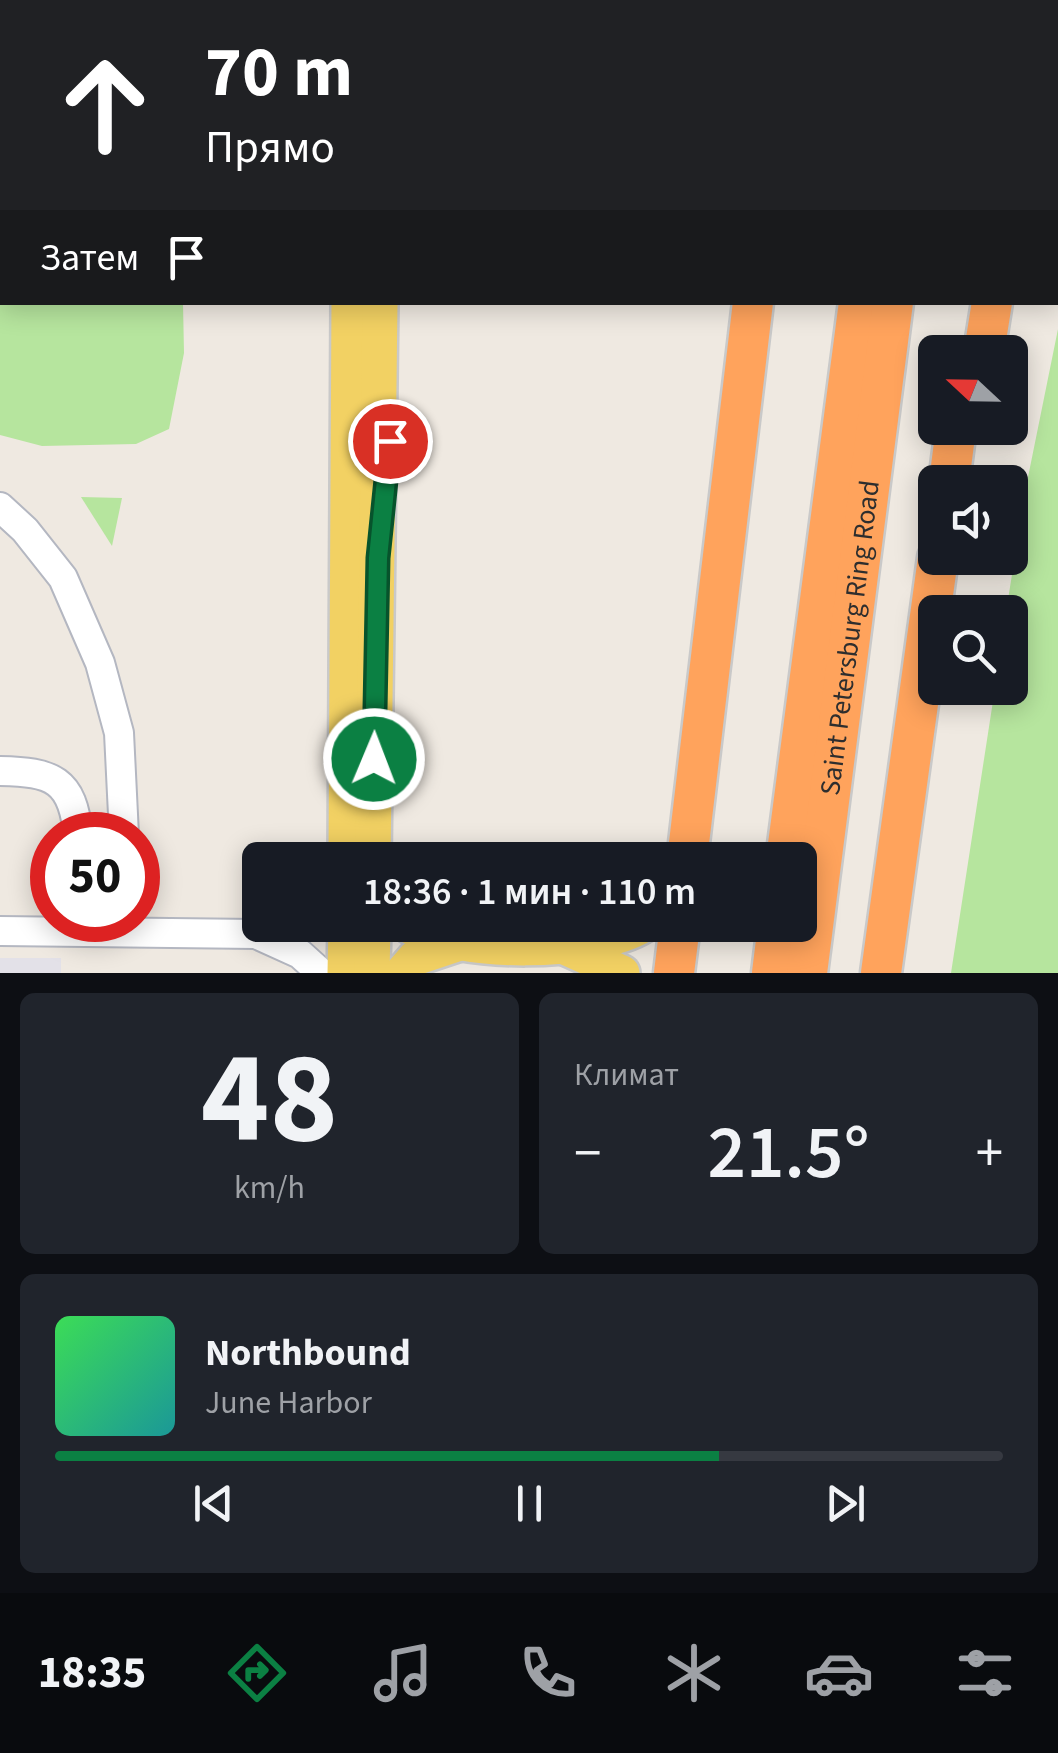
<!DOCTYPE html>
<html lang="ru">
<meta charset="utf-8">
<style>
body{margin:0;font-family:"Source Sans 3",sans-serif;background:#20242c;color:#f1f3f6;height:100vh;display:flex;flex-direction:column;font-size:38px;white-space:nowrap}
*{box-sizing:border-box;margin:0}
p{font-size:32px;color:#9ea1a6}
.icon{flex:none;width:55px;height:55px;fill:none;stroke:currentColor;stroke-width:2;stroke-linecap:round;stroke-linejoin:round}
.map{position:relative;height:973px;overflow:hidden}
.details{display:flex;flex-direction:column;gap:20px;padding:20px;background:#0d0f14;flex:1}
.details>*{flex:none}
.hud{position:absolute;left:0px;top:0px;width:1060px;height:305px;box-shadow:0 5px 25px #0003;background:#202124;color:#fff;overflow:hidden}
.needle{width:65px;rotate:292deg}
.tools{position:absolute;left:918px;top:335px;display:grid;gap:20px}
.tools a{display:grid;place-items:center;width:110px;height:110px;border-radius:15px;background:#171b24;box-shadow:0 5px 25px #0003;font-size:50px}
.speed{position:absolute;left:30px;top:812px;display:flex;gap:20px;font-size:50px;font-weight:700;text-align:center}
.speed>*{display:grid;place-content:center;width:130px;height:130px;border-radius:50%;background:#171b24;box-shadow:0 5px 25px #0003;line-height:1}
.speed .limit{border:15px solid #d22;background:#fff;color:#111}
.pin{position:absolute;display:grid;place-items:center;width:85px;height:85px;color:#fff;margin:-42px;border:5px solid #fff;border-radius:50%;box-shadow:0 2px 10px #0007}
.me{position:absolute;width:110px;margin:-55px;rotate:1deg;stroke-linejoin:round;filter:drop-shadow(0 0 8px #0008)}
.turn{display:flex;align-items:center;gap:35px;height:210px;padding:0 40px;font-size:45px}
.turn .icon{width:130px;height:130px;stroke-width:2.5}
.turn b{display:block;font-size:70px;line-height:85px}
.then{display:flex;align-items:center;height:95px;padding:0 40px;background:#0003;gap:20px;font-size:38px}
.big{font-size:75px;font-weight:600;line-height:1.1}
.details .widget{flex:1;display:flex;flex-direction:column;justify-content:center;gap:15px;min-width:0;padding:0 35px;border-radius:15px;background:#20242c}
.details .dial{align-items:center;gap:0}
.dial b{font-size:130px;line-height:1}
.song{display:flex;align-items:center;gap:30px}
.cover{width:120px;height:120px;border-radius:15px;background:linear-gradient(135deg,hsl(130 70% 55%),hsl(180 70% 35%))}
.played{height:10px;border-radius:5px;background:linear-gradient(90deg,#0b8043 70%,#363941 70%)}
.keys{display:flex;justify-content:space-around;direction:ltr}
.heat{display:flex;justify-content:space-between;align-items:center;font-size:55px;direction:ltr}
.details .tiles{flex:1;display:grid;gap:20px;grid-template-columns:1fr 1fr}
.widget:last-child{grid-column:span 2}
.trip{position:absolute;left:242px;top:842px;width:575px;height:100px;border-radius:15px;background:#171b24;box-shadow:0 5px 25px #0003;font-weight:600;line-height:100px;text-align:center}
.tab-bar{display:flex;height:160px;justify-content:space-around;align-items:center;background:#090b0e;color:#9ea1a6}
.tab-bar .icon{width:70px;height:70px}
.tab-bar .active{color:#0b8043}
.tab-bar b{font-size:45px;color:#f1f3f6}
.map>svg:first-child{display:block}
.industrial{fill:#e3e1e8}
.green{fill:#b6e59e}
.lines{fill:none;stroke-linecap:round;stroke-linejoin:round}
.minor-casing{stroke:#b4b7c1;stroke-width:32}
.major-casing{stroke:#c9c9c9;stroke-width:40}
.highway-casing{stroke:#c9c9c9;stroke-width:45}
.minor{stroke:#fff;stroke-width:28}
.major{stroke:#f2d163;stroke-width:35}
.highway{stroke:#ffa35c;stroke-width:40}
.route-casing{stroke:#07532c;stroke-width:25}
.route{stroke:#0b8043;stroke-width:18}
.labels{text-anchor:middle;dominant-baseline:central;stroke-width:8;stroke-linejoin:round;paint-order:stroke}
.street-label{font-size:28px;fill:#2e2e2e;stroke:#fff}
</style>
<div class="map">
<svg width="1058" height="973" viewBox="0 0 1058 973">
<rect width="100%" height="100%" fill="#efe9e1"/>
<rect class="industrial" x="0" y="958" width="61" height="15"/>
<g class="green">
<path d="M0 0H175V2H2V302L183 303 184 353 169 429 136 444 42 446 0 435Z"/>
<path d="M1058 329V973H951L995 688H1010V612H1006L1026 487Z"/>
<path d="M81 497 122 498 112 546Z"/>
</g>
<g class="lines">
<g class="minor-casing">
<g id="minor">
<path d="M0 507 25 530 63 578 100 663 119 733 124 835"/>
<path d="M0 771C52 772 73 779 78 835"/>
<path d="M0 931 256 934 277 925"/>
<path d="M256 934 300 954 321 973"/>
</g>
</g>
<g class="major-casing">
<g id="major">
<path d="M325 0 326 2"/>
<path d="M353 2V0"/>
<path d="M384 2V0"/>
<path d="M426 2V0"/>
<path d="M346 860 349 302"/>
<path d="M373 860 380 302"/>
<path d="M408 925C456 956 595 955 643 925"/>
<path d="M565 947 622 973"/>
<path d="M345 973 346 925"/>
<path d="M372 973 373 925"/>
<path d="M402 973 415 958 457 944"/>
</g>
</g>
<g class="highway-casing">
<g id="highway">
<path d="M788 2V0"/>
<path d="M897 2 898 0"/>
<path d="M931 2V0"/>
<path d="M1014 2 1015 0"/>
<path d="M1058 85V84"/>
<path d="M984 352 992 302"/>
<path d="M949 482 956 428"/>
<path d="M687 860 753 302"/>
<path d="M786 860 859 302"/>
<path d="M674 973 680 925"/>
<path d="M772 973 778 925"/>
<path id="s1" d="M807 973 893 302"/>
<path d="M881 973 938 558"/>
</g>
</g>
<use href="#minor" class="minor"/>
<use href="#major" class="major"/>
<use href="#highway" class="highway"/>
</g>
<g class="lines">
<g class="route-casing">
<path id="route" d="M374 759 378 558 390 441"/>
</g>
<use href="#route" class="route"/>
</g>
<g class="labels">
<g class="street-label">
<text stroke="none"><textPath href="#s1" startOffset="338">Saint Petersburg Ring Road</textPath></text>
</g>
</g>
</svg>
<div class="tools">
<a><svg class="needle" viewBox="-14 -14 28 28"><path d="M0-13l5 13h-10z" fill="#e53935"/><path d="M0 13l5-13h-10z" fill="#9ea1a6"/></svg></a>
<a><svg class="icon" aria-label="sound" viewBox="0 0 24 24"><path d="M4 9h4l5-4v14l-5-4H4zM17 9q2 3 0 6"/></svg></a>
<a><svg class="icon" aria-label="search" viewBox="0 0 24 24"><circle cx="10" cy="10" r="6"/><path d="M15 15l6 6"/></svg></a>
</div>
<div class="speed"><div class="limit">50</div></div>
<div class="pin" style="left:390px;top:441px;background:#d93025"><svg class="icon" aria-label="arrive" viewBox="0 0 24 24"><path d="M6 21V4h12l-3 4 3 4H6"/></svg></div>
<svg class="me" style="left:374px;top:759px" viewBox="-20 -20 40 40"><circle r="17" fill="#0b8043" stroke="#fff" stroke-width="3"/><path d="M0-11L8 9 0 5-8 9z" fill="#fff"/></svg>
<div class="trip">18:36 · 1 мин · 110 m</div>
<div class="hud">
<div class="turn"><svg class="icon" aria-label="ahead" viewBox="0 0 24 24"><path d="M12 20V5M6 11l6-6 6 6"/></svg><div><b>70 m</b>Прямо</div></div>
<div class="then">Затем<svg class="icon" aria-label="arrive" viewBox="0 0 24 24"><path d="M6 21V4h12l-3 4 3 4H6"/></svg></div>
</div>
</div>
<section class="details">
<div class="tiles">
<div class="widget dial"><b>48</b><p>km/h</p></div>
<div class="widget"><p>Климат</p>
<div class="heat"><a>−</a><b class="big">21.5°</b><a>+</a></div>
</div>
<div class="widget">
<div class="song"><i class="cover"></i><div><b>Northbound</b><p>June Harbor</p></div></div>
<div class="played"></div>
<div class="keys"><svg class="icon" aria-label="previous" viewBox="0 0 24 24"><path d="M18 5L8 12l10 7zM5 5v14"/></svg><svg class="icon" aria-label="pause" viewBox="0 0 24 24"><path d="M8 5v14M16 5v14"/></svg><svg class="icon" aria-label="next" viewBox="0 0 24 24"><path d="M6 5l10 7-10 7zM19 5v14"/></svg></div>
</div>
</div>
</section>
<nav class="tab-bar">
<b>18:35</b>
<svg class="icon active" aria-label="directions" viewBox="0 0 24 24"><path d="M12 3l9 9-9 9-9-9zM9 14v-3h6M13 9l2 2-2 2"/></svg>
<svg class="icon" aria-label="music" viewBox="0 0 24 24"><path d="M9 18V5l10-2v13"/><circle cx="6" cy="18" r="3"/><circle cx="16" cy="16" r="3"/></svg>
<svg class="icon" aria-label="phone" viewBox="0 0 24 24"><path d="M5 4h4l2 5-3 2q2 4 5 5l2-3 5 2v4C11 20 4 13 5 4z"/></svg>
<svg class="icon" aria-label="climate" viewBox="0 0 24 24"><path d="M12 3v18M4 7l16 10M4 17L20 7"/></svg>
<svg class="icon" aria-label="car" viewBox="0 0 24 24"><path d="M5 17H2v-5l4-1 3-4h7l3 4 3 1v5h-3M9 17h6M6 11h13"/><circle cx="7" cy="17" r="2"/><circle cx="17" cy="17" r="2"/></svg>
<svg class="icon" aria-label="filters" viewBox="0 0 24 24"><path d="M4 7h16M4 17h16"/><circle cx="9" cy="7" r="2"/><circle cx="15" cy="17" r="2"/></svg>
</nav>
